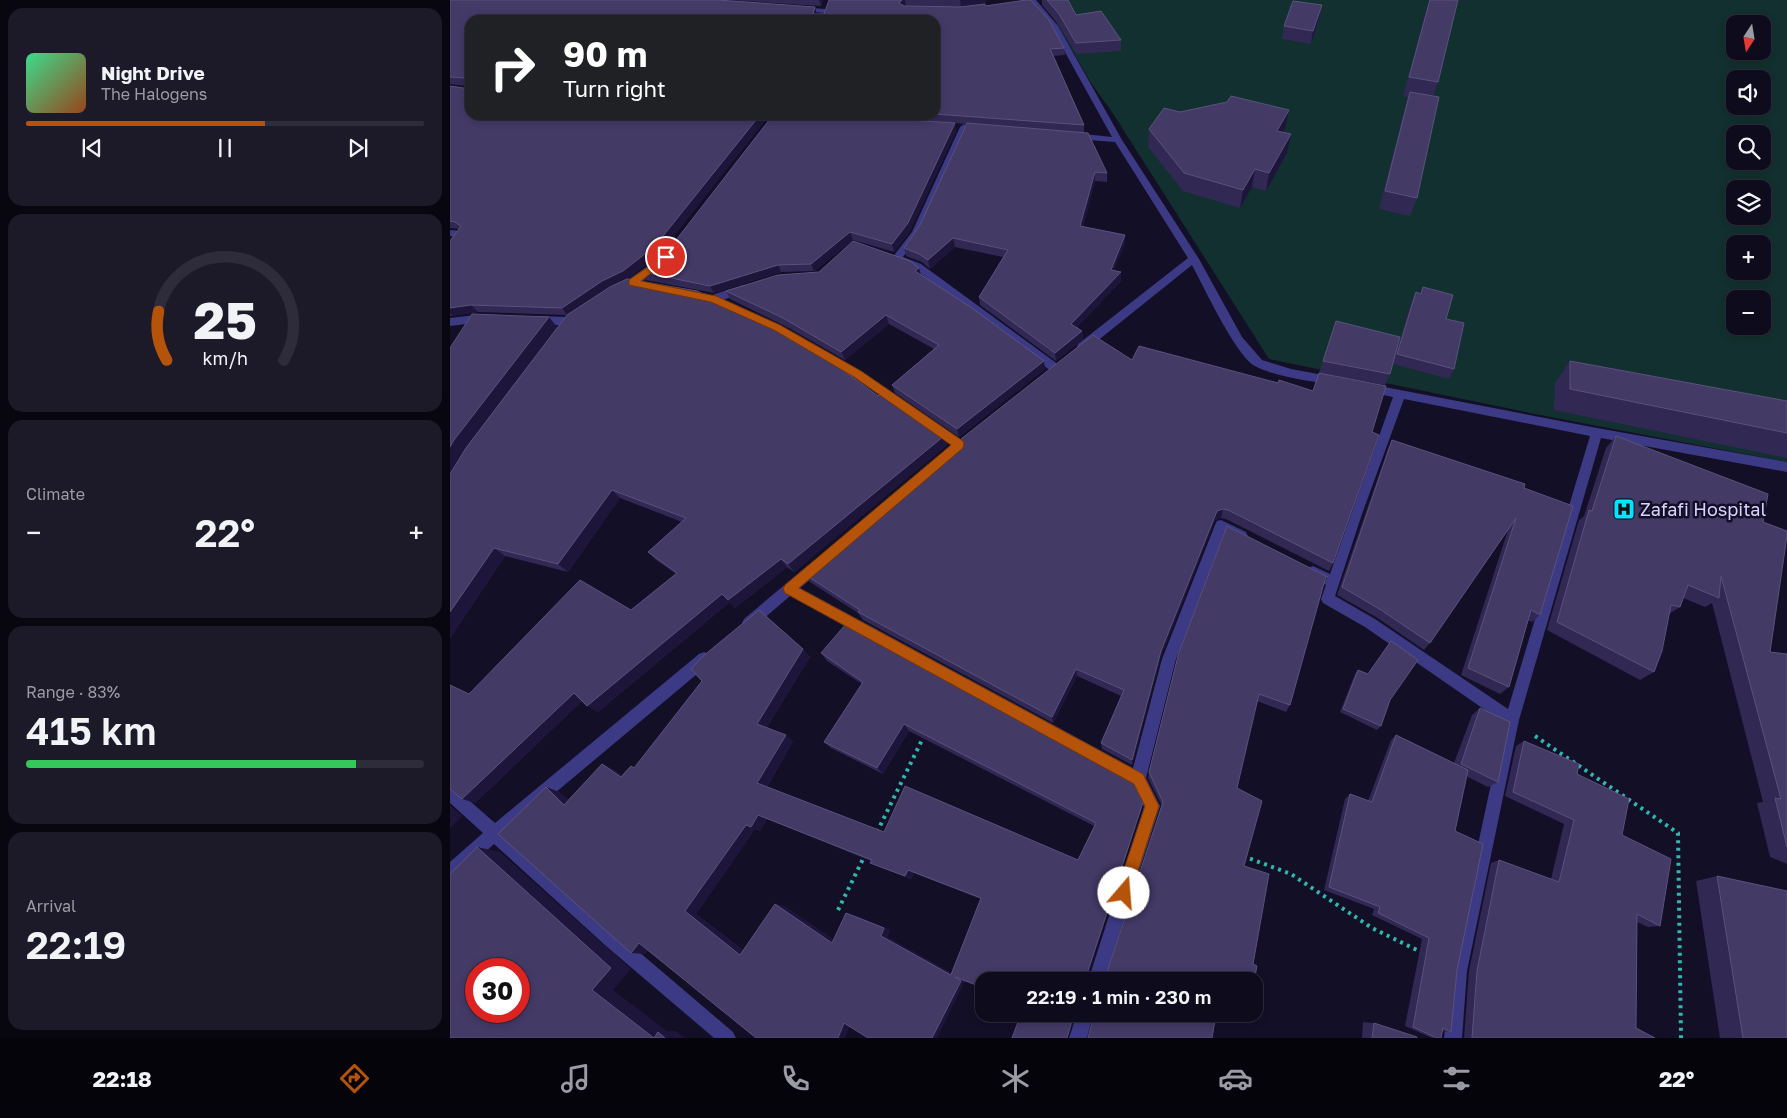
<!DOCTYPE html>
<meta charset="utf-8">
<style>
body{margin:0;font-family:"Golos Text",sans-serif;background:#1c1929;color:#f1f3f6;height:100vh;display:flex;flex-direction:column;font-size:19px;white-space:nowrap}
*{box-sizing:border-box;margin:0}
p{font-size:16px;color:#9b9ba3}
.icon{flex:none;width:28px;height:28px;fill:none;stroke:currentColor;stroke-width:2;stroke-linecap:round;stroke-linejoin:round}
.map{position:relative;flex:1;overflow:hidden}
.drawer{display:flex;flex-direction:column;gap:8px;padding:8px;background:#08060f;width:450px}
.drawer>*{flex:none}
.hud{position:absolute;left:15px;top:15px;width:475px;height:105px;border-radius:15px;box-shadow:0 2px 8px #0003,0 0 0 1px #2e2b3b;background:#202124;color:#fff;overflow:hidden}
.needle{width:32px;rotate:192deg}
.tools{position:absolute;left:1276px;top:15px;display:grid;gap:10px}
.tools a{display:grid;place-items:center;width:45px;height:45px;border-radius:10px;background:#0e0b1c;box-shadow:0 2px 8px #0003,0 0 0 1px #2e2b3b;font-size:25px}
.speed{position:absolute;left:15px;top:958px;display:flex;gap:10px;font-size:25px;font-weight:700;text-align:center}
.speed>*{display:grid;place-content:center;width:65px;height:65px;border-radius:50%;background:#0e0b1c;box-shadow:0 2px 8px #0003,0 0 0 1px #2e2b3b;line-height:1}
.speed .limit{border:8px solid #d22;background:#fff;color:#111}
.pin{position:absolute;display:grid;place-items:center;width:42px;height:42px;color:#fff;margin:-21px;border:2px solid #fff;border-radius:50%;box-shadow:0 1px 5px #0007}
.me{position:absolute;width:55px;margin:-28px;rotate:18deg;stroke-linejoin:round;filter:drop-shadow(0 0 4px #0008)}
.turn{display:flex;align-items:center;gap:18px;height:105px;padding:0 15px;font-size:22px}
.turn .icon{width:65px;height:65px;stroke-width:2.5}
.turn b{display:block;font-size:35px;line-height:42px}
.big{font-size:38px;font-weight:600;line-height:1.1}
.drawer .widget{flex:1;display:flex;flex-direction:column;justify-content:center;gap:8px;min-width:0;padding:0 18px;border-radius:15px;background:#1c1929}
.drawer .dial{align-items:center;gap:0}
.dial svg{height:130px;overflow:visible;fill:none;stroke:#2e2b3b;stroke-width:7;stroke-linecap:round;text-anchor:middle}
.dial text{fill:#f1f3f6;stroke:none}
.song{display:flex;align-items:center;gap:15px}
.cover{width:60px;height:60px;border-radius:8px;background:linear-gradient(135deg,hsl(150 70% 55%),hsl(20 70% 35%))}
.played{height:5px;border-radius:2px;background:linear-gradient(90deg,#b45309 60%,#2e2b3b 60%)}
.keys{display:flex;justify-content:space-around;direction:ltr}
.heat{display:flex;justify-content:space-between;align-items:center;font-size:28px;direction:ltr}
.charge{height:8px;border-radius:4px;background:linear-gradient(90deg,#34c759 83%,#2e2b3b 0)}
.trip{position:absolute;left:525px;top:972px;width:288px;height:50px;border-radius:15px;background:#0e0b1c;box-shadow:0 2px 8px #0003,0 0 0 1px #2e2b3b;font-weight:600;line-height:50px;text-align:center}
.tabs{display:flex;height:80px;justify-content:space-around;align-items:center;background:#06040b;color:#9b9ba3}
.tabs .icon{width:35px;height:35px}
.tabs .on{color:#b45309}
.tabs b{font-size:22px;color:#f1f3f6}
main{display:flex;flex:1;min-height:0}
.map>svg:first-child{display:block}
.green{fill:#12302f;fill-rule:evenodd}
.lines{fill:none;stroke-linecap:round;stroke-linejoin:round}
.path{stroke:#2fb8b0;stroke-width:4;stroke-dasharray:3 4.5;stroke-linecap:butt}
.minor{fill:#3d3a85;fill-rule:evenodd}
.wall{fill:#312854;fill-rule:evenodd}
.shaded-wall{fill:#1d163a}
.building{fill:#433a66;stroke:#5a527e;fill-rule:evenodd}
.route{fill:#b45309;stroke:#753606}
.labels{text-anchor:middle;dominant-baseline:central;stroke-width:5;stroke-linejoin:round;paint-order:stroke}
.poi-label{font-size:18px;fill:#d9d4ff;stroke:#130f26;text-anchor:start}
</style>
<main>
<section class="drawer">
<div class="widget">
<div class="song"><i class="cover"></i><div><b>Night Drive</b><p>The Halogens</p></div></div>
<div class="played"></div>
<div class="keys"><svg class="icon" aria-label="previous" viewBox="0 0 24 24"><path d="M18 5L8 12l10 7zM5 5v14"/></svg><svg class="icon" aria-label="pause" viewBox="0 0 24 24"><path d="M8 5v14M16 5v14"/></svg><svg class="icon" aria-label="next" viewBox="0 0 24 24"><path d="M6 5l10 7-10 7zM19 5v14"/></svg></div>
</div>
<div class="widget dial"><svg viewBox="0 0 100 80">
<path d="M14 69A42 42 0 1 1 86 69"/>
<path d="M14 69A42 42 0 0 1 9 39" stroke="#b45309"/>
<text x="50" y="56" font-size="32" font-weight="700">25</text>
<text x="50" y="72" font-size="11">km/h</text>
</svg></div>
<div class="widget"><p>Climate</p>
<div class="heat"><a>−</a><b class="big">22°</b><a>+</a></div>
</div>
<div class="widget"><p>Range · 83%</p><b class="big">415 km</b><div class="charge"></div></div>
<div class="widget"><p>Arrival</p><b class="big">22:19</b></div>
</section>
<div class="map">
<svg width="1337" height="1038" viewBox="0 0 1337 1038">
<rect width="100%" height="100%" fill="#130f26"/>
<path class="green" d="M593 0H1337V462L1090 415 819 359 662 112 641 83ZM1285 24H1312V51H1285ZM1285 79H1312V106H1285ZM1285 134H1312V161H1285ZM1285 189H1312V216H1285ZM1285 244H1312V271H1285ZM1285 299H1312V326H1285Z"/>
<g class="lines">
<g class="path">
<path d="M1085 736 1228 833 1231 1038"/>
<path d="M427 832 475 734"/>
<path d="M793 856 841 874 922 928 973 953"/>
<path d="M388 910 415 855"/>
</g>
<g class="minor">
<path d="M578 0H586L608 26 672 140 749 259 792 337 812 360 841 369 884 377 890 381 888 384 884 385C861 381 825 377 805 366 786 356 754 287 742 265L636 350H628L627 347 628 344 738 258 665 142 624 139 620 136 624 133 662 137 601 27Z"/>
<path d="M347 7 375 9 379 11 375 13 350 11H347Z"/>
<path d="M514 124 518 127 471 233 453 257 471 264 609 365 611 368 609 371H601L463 268 443 260 442 258 462 232 510 127Z"/>
<path d="M0 230 11 231 16 234 4 250 0 251V241L4 237 0 236Z"/>
<path d="M206 261 211 264 210 266C199 275 183 294 168 291L167 288C169 286 203 262 206 261Z"/>
<path d="M293 285 298 289 297 292 263 303 258 299 259 296Z"/>
<path d="M35 314 40 318 39 321 0 326V318Z"/>
<path d="M85 316 120 317 125 321C120 327 85 326 80 320Z"/>
<path d="M366 346 411 371 513 442 515 445 513 448H505L403 377 362 353 361 350Z"/>
<path d="M919 384 1147 428 1337 462V472L1151 438 1069 720 1017 971 1012 1038H994L1001 971 1054 723 915 627 873 603 871 599 876 585 858 576 857 572 858 568 863 566 880 574 943 397 915 391 913 388ZM954 399 1140 436 1058 709 925 619 885 596 912 514Z"/>
<path d="M771 520 796 532 798 536 796 540 792 541 774 533 726 659 696 778 710 806 654 981H638L694 807 683 784 340 596 304 627 299 629 294 627 292 623 294 619 363 561 368 559 373 561 374 565 373 569 350 588 683 768 712 659 765 525 767 521Z"/>
<path d="M254 652 259 654 261 659 259 664 56 834 168 934 283 1032 286 1038H264L156 946 44 844 6 879 0 881V862L33 833 0 803V785L5 788 45 823 249 654Z"/>
<path d="M627 1014H643L637 1038H619Z"/>
</g>
</g>
<g class="wall">
<path d="M0 0 374 14 379 0H536V4L515 7 535 6 614 48 615 55 604 56 634 125V133L657 173V182L645 181 633 227 675 235V243L664 270 671 272V281L627 327 632 331 633 339 606 361 530 305 529 297 553 257 505 247 480 269 472 262 456 256 454 248 470 225 516 124 505 123 506 131 460 231 444 252 403 240 364 271 331 272 264 293 196 280 192 272 504 123 402 115H485V20H20L210 254 177 279 380 358 382 362 428 396 494 436 497 445 344 572 337 567 285 608 280 602 148 712 132 701 25 803 19 694 181 610 226 574 206 560 198 552 232 522 170 498 118 572 55 556 0 638 10 457 0 348 107 327 43 412 117 315 28 312 0 316V241L9 229 0 228V86L14 88 16 86 0 84ZM169 283 119 314 157 288Z"/>
<path d="M279 0H373L371 6Z"/>
<path d="M592 0H618L626 15 671 40V51L626 54 609 25 592 5Z"/>
<path d="M979 0H1008L988 82 983 96 967 198 960 216 929 209 954 111 958 97 953 96Z"/>
<path d="M872 5 869 18 861 44 832 39 834 26Z"/>
<path d="M730 112 835 129 833 132 837 153 816 191 802 187 790 208 733 191 698 147 699 129Z"/>
<path d="M469 268 471 274 595 369 509 437 445 393 442 385 484 349 439 324 395 360 337 327 280 299 276 291Z"/>
<path d="M973 287 996 319 1004 369 999 379 943 364 961 303 966 292 970 294Z"/>
<path d="M886 321 940 374 935 385 869 373Z"/>
<path d="M643 335 883 563 879 571 776 519 771 518 765 520 710 659 682 765 652 749 651 743 671 696 627 676 603 723 413 620 408 613 360 582 354 574Z"/>
<path d="M1120 361 1337 401V458L1104 410 1105 383Z"/>
<path d="M1166 436 1313 522 1320 652 1337 654V864L1320 857 1307 803 1313 802 1262 603 1255 607 1233 598 1230 607 1219 614 1204 672 1190 680 1097 630 1129 520 1134 516 1156 448Z"/>
<path d="M942 440 1074 488 1090 615 1082 622 1078 620 1059 687 1050 694 1011 675 1058 530 980 643 974 650 926 617 887 595 938 449Z"/>
<path d="M777 526 878 577 873 586 840 705 836 712 807 701 787 788 803 964 712 806 698 778 699 772Z"/>
<path d="M353 649 360 657 317 727 343 741 317 787 434 832 628 860 644 826 459 731 433 774 381 748 374 742 412 684 377 661 371 653 692 807 636 980 637 981H515L399 1027 198 950 194 954 96 787 109 792 118 800 152 764 164 770 172 775 181 766 184 768ZM317 819 421 861 420 863 427 866 461 879 464 873 531 899 501 973 437 937 440 930 403 915 384 940 334 906 293 950 246 914 305 829 310 831Z"/>
<path d="M908 670 940 700 931 726 927 730 890 712 905 674Z"/>
<path d="M1030 708 1048 782 1038 787 1016 776 1005 831 1007 970 1001 1032 992 1031 991 1038H982L955 1026 972 939 922 915 924 909 874 890 895 799 900 794 918 801 941 740 946 735 1004 763 1022 715Z"/>
<path d="M1074 741 1127 774 1172 835 1210 926 1198 927 1187 922 1186 1028 1205 1038H1014L1019 971 1041 863 1049 860 1101 879 1114 824 1055 796 1066 746Z"/>
<path d="M1267 876 1337 1038H1270L1246 881Z"/>
<path d="M913 1022 924 1023 967 1038H912Z"/>
</g>
<g class="shaded-wall">
<path d="M369 0H373L371 6Z"/>
<path d="M452 0H455L456 6 450 11 449 3Z"/>
<path d="M510 0H536V4L511 7Z"/>
<path d="M872 5 869 18 861 44 863 31Z"/>
<path d="M365 7 367 15 363 14Z"/>
<path d="M839 110 835 129 824 149 827 131Z"/>
<path d="M310 115H320L210 254 178 278 157 288 117 315 112 308Z"/>
<path d="M505 123 506 131 460 231 444 252 442 244Z"/>
<path d="M841 134 837 153 816 191 819 173Z"/>
<path d="M805 169 802 187 790 208 793 190Z"/>
<path d="M645 172V181L631 235 630 226Z"/>
<path d="M400 232 403 240 364 271 361 264Z"/>
<path d="M675 235V243L661 278V270Z"/>
<path d="M503 238 505 247 480 269 478 260Z"/>
<path d="M328 265 331 272 264 293 260 286Z"/>
<path d="M469 268 471 276 465 271Z"/>
<path d="M671 272V281L622 332 621 324Z"/>
<path d="M21 305 28 312 3 316 0 313V308Z"/>
<path d="M436 315 439 324 395 360 391 352Z"/>
<path d="M99 317 107 327 15 449 0 473V447L4 440Z"/>
<path d="M632 331 633 339 606 361 605 353Z"/>
<path d="M594 361 595 369 509 437 507 429Z"/>
<path d="M494 436 497 445 344 572 338 564Z"/>
<path d="M162 490 170 498 118 572 108 564Z"/>
<path d="M773 509 771 518 765 520 710 659 682 765V760L711 651 767 511Z"/>
<path d="M44 548 55 556 0 638V612Z"/>
<path d="M331 559 337 567 285 608 280 602 148 712 137 706 272 594Z"/>
<path d="M353 649 360 657 315 730 307 724Z"/>
<path d="M626 669 627 676 603 723 602 717Z"/>
<path d="M124 693 134 699 25 803 12 799Z"/>
<path d="M454 724 459 731 433 774 427 768Z"/>
<path d="M336 735 343 741 316 788 307 783Z"/>
<path d="M152 764 164 770 183 782 171 777Z"/>
<path d="M96 787 109 792 127 809 114 805Z"/>
<path d="M693 802 692 807 636 980H635Z"/>
<path d="M0 805 12 816 0 828Z"/>
<path d="M308 815 317 819 310 831 305 829 246 914 300 956 290 955 235 911 296 825Z"/>
<path d="M27 847 50 852 181 969 163 990 217 1031H226L236 1038H204L142 990Z"/>
<path d="M458 870 464 873 461 879 455 876Z"/>
<path d="M325 904 334 906 390 944 382 943Z"/>
<path d="M396 913 440 930 437 937 505 975H501L431 936Z"/>
<path d="M189 943 202 944 194 954 181 953Z"/>
<path d="M505 977 515 981 487 1038H482Z"/>
<path d="M624 1014H626L618 1038H617Z"/>
<path d="M394 1023H401L395 1038H388Z"/>
</g>
<g class="building">
<path d="M0 0H268L365 7 363 14H374L379 0H452L449 3 454 6 510 7 535 4V6L576 0H581L599 20 614 48 600 49 634 125 485 114V20H20V115H310L205 246 173 271 152 281 112 308 21 305 0 308V241L11 226 5 222 0 221V86L14 88 16 86V80L15 78 0 77Z"/>
<path d="M597 0H618L626 15 651 11 671 40 626 43 609 14Z"/>
<path d="M980 0H1008L988 82 959 77Z"/>
<path d="M843 1 872 5 863 31 834 26Z"/>
<path d="M960 92 989 97 967 198 935 191Z"/>
<path d="M781 96 839 110 827 131 841 134 819 173 805 169 793 190 734 173 699 129 714 108 730 112 777 102Z"/>
<path d="M323 115H382L505 123 458 223 442 244 400 232 361 264 328 265 260 286 192 272 216 253Z"/>
<path d="M517 123 638 133 657 173 645 172 630 226 675 235 661 270 671 272 621 324 632 331 605 353 529 297 558 250 503 238 478 260 469 254 454 248 470 225Z"/>
<path d="M403 241 460 261 469 268 465 271 522 308 594 361 507 429 442 385 489 345 436 315 391 352 333 318 276 291 328 275 369 272Z"/>
<path d="M177 279 247 291 319 323 380 358 379 360 428 396 431 393 494 436 338 564 331 559 278 600 272 594 137 706 124 693 12 799 0 789V685L19 694 130 580 181 610 227 573 198 552 236 518 162 490 108 564 44 548 0 612V474L16 448 117 315 160 287Z"/>
<path d="M973 287 1003 295 996 319 1014 323 1004 369 947 354 966 292 971 294Z"/>
<path d="M22 314 99 317 4 440 0 447V348Z"/>
<path d="M886 321 950 337 940 374 873 361Z"/>
<path d="M643 335 682 360 689 346 828 383 829 380 863 391 869 373 936 386 922 432 929 435 883 563 778 510 773 509 767 511 711 651 682 760 651 743 674 690 626 669 602 717 408 612 410 610 354 574 511 439Z"/>
<path d="M1120 361 1337 401V433L1120 389Z"/>
<path d="M1166 436 1318 494 1313 522 1337 531V536L1320 652 1337 654V847L1325 798 1331 799 1271 576 1269 598 1238 585 1230 607 1221 605 1212 651 1204 672 1107 622 1139 510 1142 511Z"/>
<path d="M942 440 1075 484 1074 488 1123 506 1090 615 1081 610 1059 687 1018 668 1066 518 980 643 931 610 892 587Z"/>
<path d="M777 526 878 577 876 576 840 705 809 694 787 788 812 801 794 866 819 874 803 964 807 966 804 981H654L713 802 699 772 729 652Z"/>
<path d="M309 610 353 649 307 724 336 735 307 783 434 832 455 786 628 860 646 823 454 724 427 768 374 742 413 682 371 653 396 624 682 780 693 802 635 980 636 981H534V988L505 977 511 981 482 1038H418L394 1023 388 1038H306L189 943 181 953 48 834 96 787 114 805 152 764 171 777 181 766 184 768 252 681 241 669 252 657ZM308 815 422 860 420 863 455 876 458 870 531 898 501 975 431 936 434 928 396 913 382 943 325 904 290 955 235 911 296 825 301 827Z"/>
<path d="M941 641 968 660 940 700 931 726 893 709 908 670 918 674Z"/>
<path d="M1030 708 1060 722 1048 782 1011 764Z"/>
<path d="M946 735 1018 770 1005 831 1033 844 1007 970 1001 1032 993 1028 991 1038H987L963 1027 979 938 928 913 930 907 879 887 900 794 922 802Z"/>
<path d="M1074 741 1129 764 1127 774 1179 799 1172 835 1221 859 1210 926 1187 914 1186 1028 1205 1038H1022L1027 971 1049 860 1109 882 1124 820 1063 792Z"/>
<path d="M27 847 161 968 142 990 204 1038 208 1032 215 1038H0V874ZM26 969H69V1011H26Z"/>
<path d="M1267 876 1337 891V1038H1293Z"/>
<path d="M571 1014H624L617 1038H562Z"/>
<path d="M644 1014H766L762 1038H638Z"/>
<path d="M924 1023 967 1037V1038H922Z"/>
</g>
<path class="route" d="M216 254 219 255V259L191 281 266 296 330 325 411 371 513 441 514 444 513 448 349 588 693 774 709 806 679 899 674 901 668 899 666 893 695 806 684 784 335 593 333 589 335 585 501 445 404 377 324 330 261 302 179 285V280Z"/>
<defs>
<g id="hospital-square" transform="scale(1.125)"><rect x="-9" y="-9" width="18" height="18" rx="4" fill="#00e5ff" stroke="#130f26"/><path d="M-5-5h3v3.5h4V-5h3V5h-3V1.5h-4V5h-3Z" fill="#111"/></g>
</defs>
<g fill-rule="evenodd">
<use href="#hospital-square" x="1174" y="509"/>
</g>
<g class="labels">
<g class="poi-label">
<text x="1190" y="509">Zafafi Hospital</text>
</g>
</g>
</svg>
<div class="tools">
<a><svg class="needle" viewBox="-14 -14 28 28"><path d="M0-13l5 13h-10z" fill="#e53935"/><path d="M0 13l5-13h-10z" fill="#9b9ba3"/></svg></a>
<a><svg class="icon" aria-label="sound" viewBox="0 0 24 24"><path d="M4 9h4l5-4v14l-5-4H4zM17 9q2 3 0 6"/></svg></a>
<a><svg class="icon" aria-label="search" viewBox="0 0 24 24"><circle cx="10" cy="10" r="6"/><path d="M15 15l6 6"/></svg></a>
<a><svg class="icon" aria-label="layers" viewBox="0 0 24 24"><path d="M12 4l9 5-9 5-9-5zM3 14l9 5 9-5"/></svg></a>
<a>+</a>
<a>−</a>
</div>
<div class="speed"><div class="limit">30</div></div>
<div class="pin" style="left:216px;top:257px;background:#d93025"><svg class="icon" aria-label="arrive" viewBox="0 0 24 24"><path d="M6 21V4h12l-3 4 3 4H6"/></svg></div>
<svg class="me" style="left:674px;top:893px" viewBox="-20 -20 40 40"><circle r="19" fill="#fff"/><path d="M0-13L10 11 0 6-10 11z" fill="#b45309"/></svg>
<div class="trip">22:19 · 1 min · 230 m</div>
<div class="hud">
<div class="turn"><svg class="icon" aria-label="right" viewBox="0 0 24 24"><path d="M7 20v-9h11M14 6l5 5-5 5"/></svg><div><b>90 m</b>Turn right</div></div>
</div>
</div>
</main>
<nav class="tabs">
<b>22:18</b>
<svg class="icon on" aria-label="directions" viewBox="0 0 24 24"><path d="M12 3l9 9-9 9-9-9zM9 14v-3h6M13 9l2 2-2 2"/></svg>
<svg class="icon" aria-label="music" viewBox="0 0 24 24"><path d="M9 18V5l10-2v13"/><circle cx="6" cy="18" r="3"/><circle cx="16" cy="16" r="3"/></svg>
<svg class="icon" aria-label="phone" viewBox="0 0 24 24"><path d="M5 4h4l2 5-3 2q2 4 5 5l2-3 5 2v4C11 20 4 13 5 4z"/></svg>
<svg class="icon" aria-label="climate" viewBox="0 0 24 24"><path d="M12 3v18M4 7l16 10M4 17L20 7"/></svg>
<svg class="icon" aria-label="car" viewBox="0 0 24 24"><path d="M5 17H2v-5l4-1 3-4h7l3 4 3 1v5h-3M9 17h6M6 11h13"/><circle cx="7" cy="17" r="2"/><circle cx="17" cy="17" r="2"/></svg>
<svg class="icon" aria-label="filters" viewBox="0 0 24 24"><path d="M4 7h16M4 17h16"/><circle cx="9" cy="7" r="2"/><circle cx="15" cy="17" r="2"/></svg>
<b>22°</b>
</nav>
